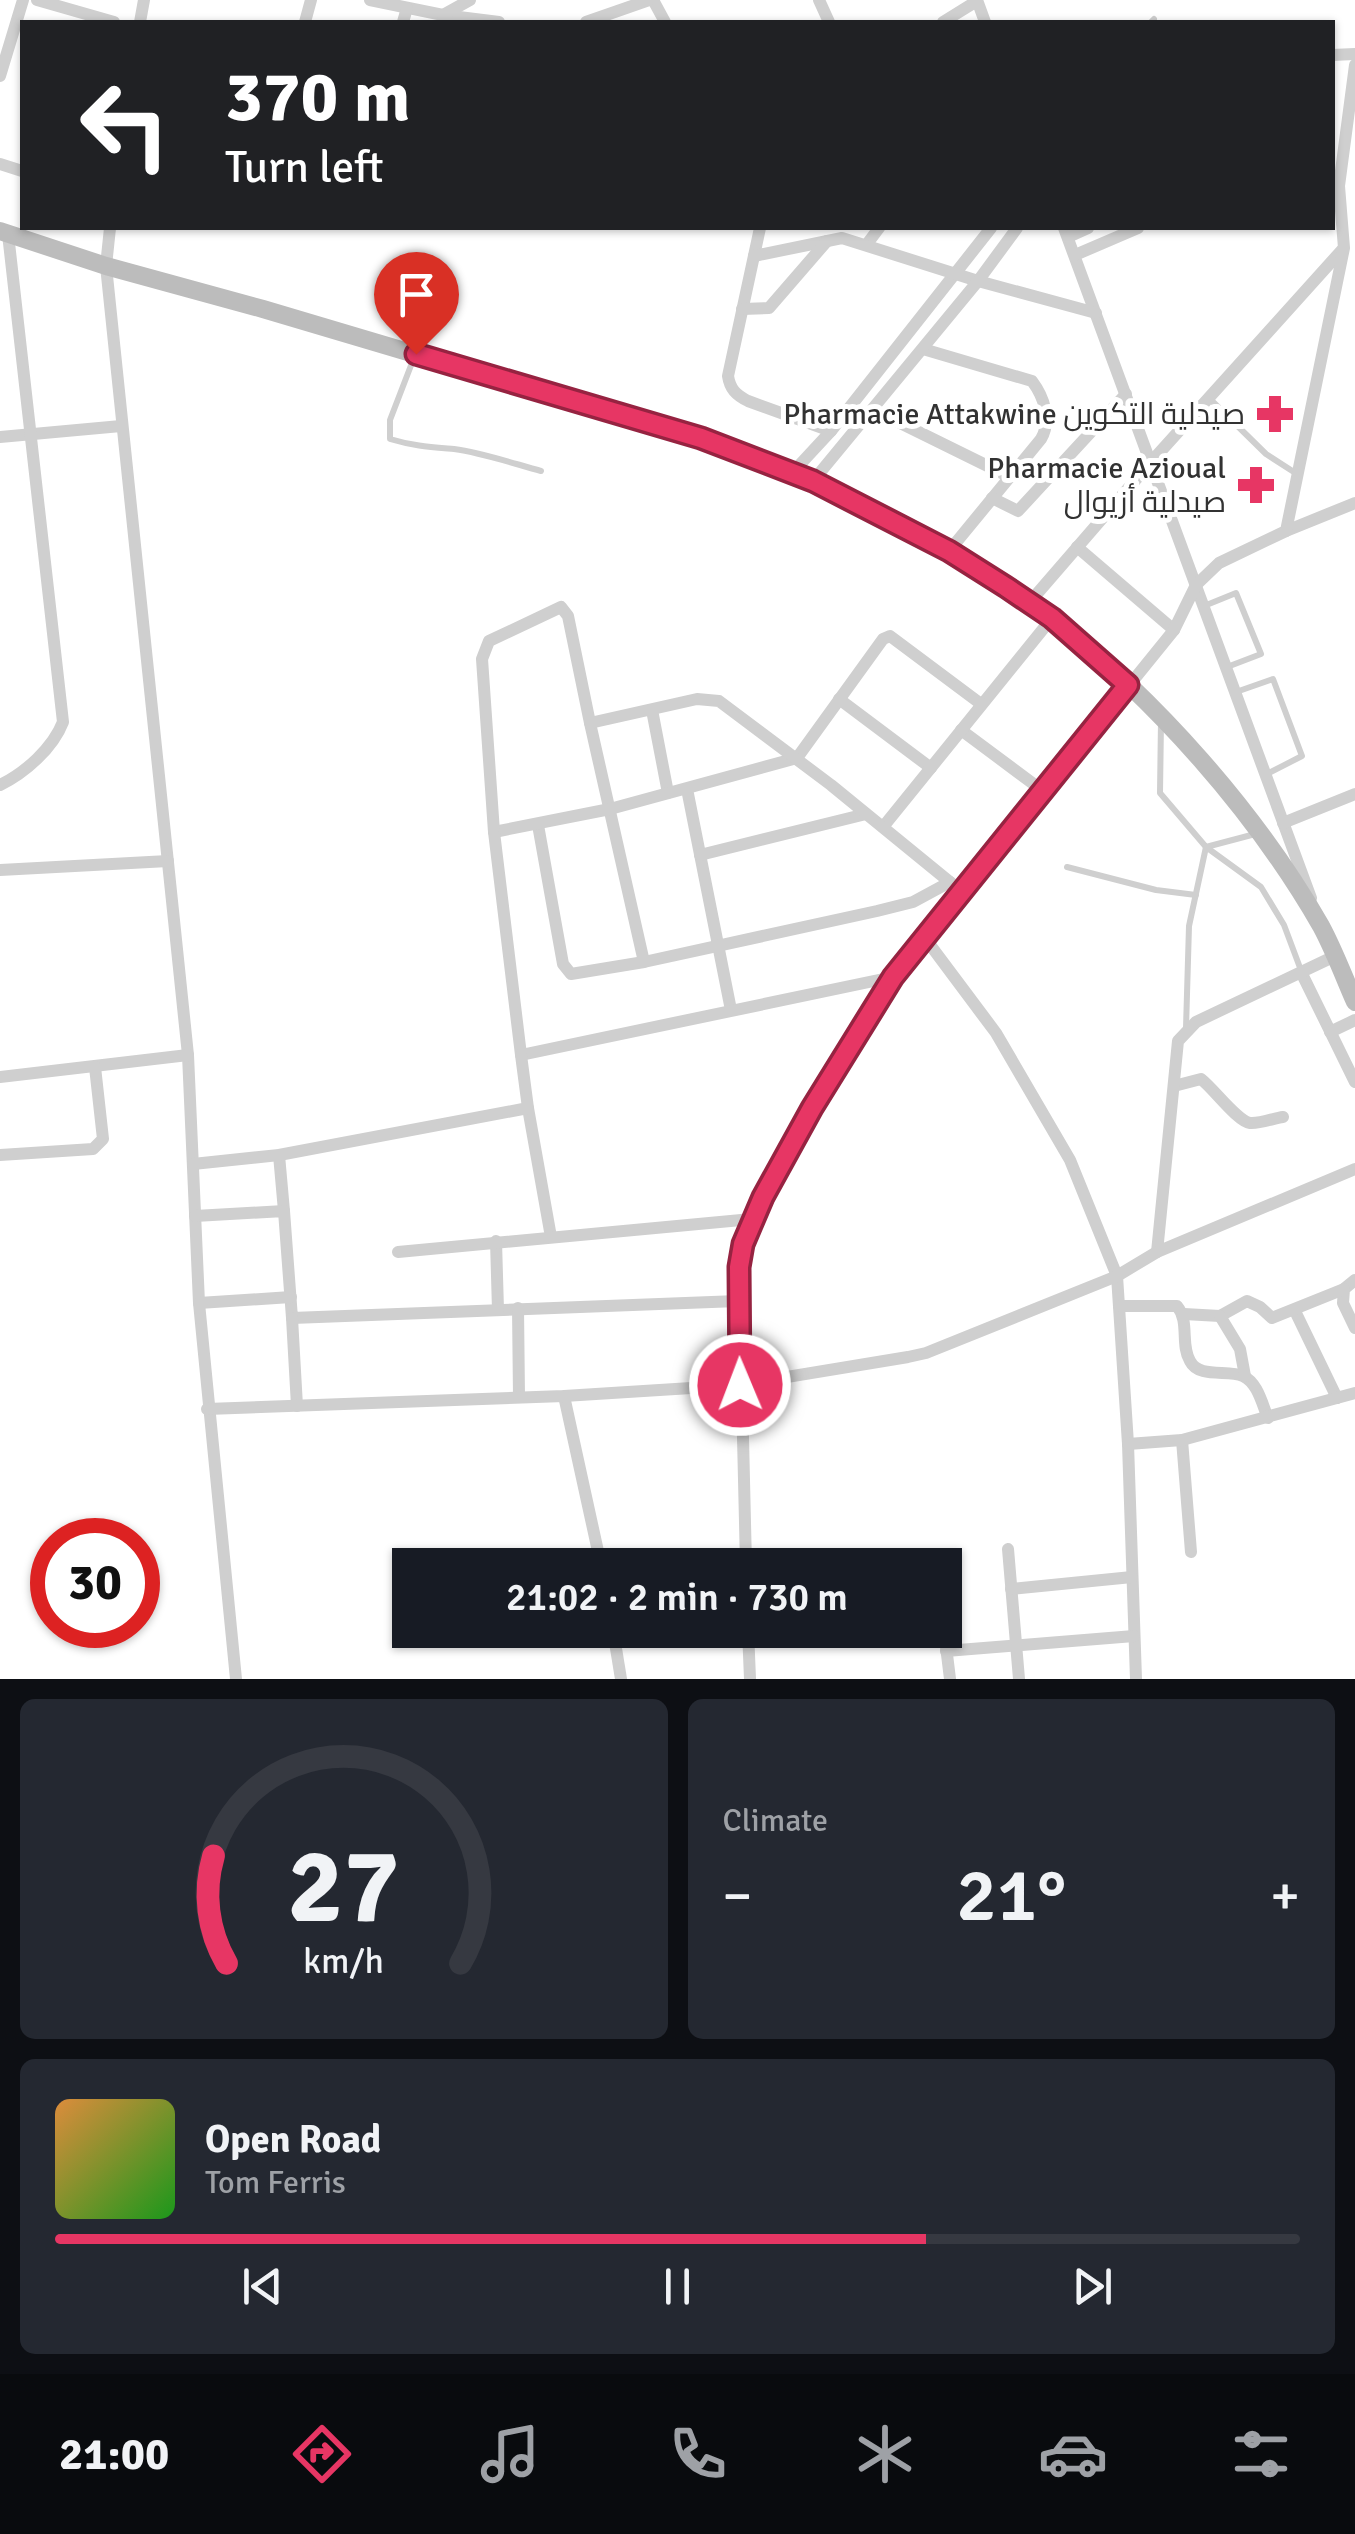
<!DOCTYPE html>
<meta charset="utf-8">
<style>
body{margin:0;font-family:Signika,Cairo,sans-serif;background:#242831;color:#f1f3f6;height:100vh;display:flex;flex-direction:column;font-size:38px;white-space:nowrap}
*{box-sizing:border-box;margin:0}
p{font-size:32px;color:#9ea1a6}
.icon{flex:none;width:55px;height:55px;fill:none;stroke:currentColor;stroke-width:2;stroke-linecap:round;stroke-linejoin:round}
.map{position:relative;height:1679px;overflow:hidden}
.details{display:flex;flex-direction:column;gap:20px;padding:20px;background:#0d0f14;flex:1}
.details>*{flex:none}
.top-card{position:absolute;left:20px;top:20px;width:1315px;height:210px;border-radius:0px;box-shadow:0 2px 8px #0004;background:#202124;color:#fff;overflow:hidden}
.speed{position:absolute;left:30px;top:1518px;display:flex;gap:20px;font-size:50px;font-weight:700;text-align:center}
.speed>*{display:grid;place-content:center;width:130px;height:130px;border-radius:50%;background:#171b24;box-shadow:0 2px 8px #0004;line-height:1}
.speed .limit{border:15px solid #d22;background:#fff;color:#111}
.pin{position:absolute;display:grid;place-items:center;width:85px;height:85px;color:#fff;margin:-102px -42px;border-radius:50% 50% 50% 0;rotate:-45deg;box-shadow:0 0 10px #0007}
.pin .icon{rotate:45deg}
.me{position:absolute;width:110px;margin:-55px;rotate:359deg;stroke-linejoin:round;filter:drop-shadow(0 0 8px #0008)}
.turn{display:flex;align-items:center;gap:35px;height:210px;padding:0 40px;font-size:45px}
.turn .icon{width:130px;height:130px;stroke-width:2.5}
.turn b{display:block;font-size:70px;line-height:85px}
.big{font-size:75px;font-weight:600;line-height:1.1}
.details .card{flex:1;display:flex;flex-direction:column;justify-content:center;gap:15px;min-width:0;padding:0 35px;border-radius:15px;background:#242831}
.details .dial{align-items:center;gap:0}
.dial svg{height:260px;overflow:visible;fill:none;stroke:#363941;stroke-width:7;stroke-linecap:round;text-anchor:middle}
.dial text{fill:#f1f3f6;stroke:none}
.song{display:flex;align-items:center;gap:30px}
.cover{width:120px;height:120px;border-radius:15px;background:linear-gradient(135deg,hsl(30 70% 55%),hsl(120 70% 35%))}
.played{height:10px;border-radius:5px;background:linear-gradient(90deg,#e73664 70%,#363941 70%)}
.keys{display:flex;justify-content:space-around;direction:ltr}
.heat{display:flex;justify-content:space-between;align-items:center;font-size:55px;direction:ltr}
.details .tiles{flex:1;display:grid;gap:20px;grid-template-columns:1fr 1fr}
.card:last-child{grid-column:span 2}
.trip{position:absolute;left:392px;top:1548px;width:570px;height:100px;border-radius:0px;background:#171b24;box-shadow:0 2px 8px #0004;font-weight:600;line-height:100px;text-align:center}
.tab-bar{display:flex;height:160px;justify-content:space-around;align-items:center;background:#090b0e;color:#9ea1a6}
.tab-bar .icon{width:70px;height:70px}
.tab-bar .current{color:#e73664}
.tab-bar b{font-size:45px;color:#f1f3f6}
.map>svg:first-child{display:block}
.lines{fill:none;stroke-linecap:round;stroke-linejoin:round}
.lane{stroke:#cfcfcf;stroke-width:6}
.street{stroke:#cfcfcf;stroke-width:12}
.secondary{stroke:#bcbcbc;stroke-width:18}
.route-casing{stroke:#962341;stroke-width:25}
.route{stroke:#e73664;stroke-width:18}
.labels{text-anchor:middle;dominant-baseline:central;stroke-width:10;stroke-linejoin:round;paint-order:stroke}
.poi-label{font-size:30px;fill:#323232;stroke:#fff;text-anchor:end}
</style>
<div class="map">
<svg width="1355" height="1679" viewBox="0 0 1355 1679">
<rect width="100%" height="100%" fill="#fff"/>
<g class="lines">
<g class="lane">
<path d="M1151 22 1154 19"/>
<path d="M415 355 390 420V439C413 446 431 447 454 449 483 453 512 463 541 471"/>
<path d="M1209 398 1266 454 1297 474"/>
<path d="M1204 606 1236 593 1261 654 1227 667"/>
<path d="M1236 692 1273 679 1302 756 1267 774"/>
<path d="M1161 721 1160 793 1206 847 1259 833"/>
<path d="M1067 867 1156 890 1196 895"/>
<path d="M1186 1028 1189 926 1206 847 1261 887 1284 925 1302 973"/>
</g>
<g class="street">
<path d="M37 0 114 22"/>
<path d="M370 0 443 15 499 22"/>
<path d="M653 0 665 22"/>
<path d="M819 0 829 22"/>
<path d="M977 0 985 22"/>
<path d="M443 15 470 0"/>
<path d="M140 22 144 0"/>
<path d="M305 22 311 0"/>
<path d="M403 22 407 8"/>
<path d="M586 22 649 0"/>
<path d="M943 22 977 1"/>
<path d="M1332 55 1355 54"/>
<path d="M0 76 23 0"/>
<path d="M0 164 22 171"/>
<path d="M110 228 106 266 188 1055 199 1303 236 1679"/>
<path d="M760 228 728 376C730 389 736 395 748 401L831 431 991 228"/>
<path d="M1064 228 1311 898"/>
<path d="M1068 237 1088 228"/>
<path d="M867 244 879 228"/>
<path d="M1075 255 1138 228"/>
<path d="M754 256 842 238 978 281 1096 313"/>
<path d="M742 309 769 308 827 241"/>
<path d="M923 349 1032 381C1044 397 1052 420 1041 439L949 551"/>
<path d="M874 410 1010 477"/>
<path d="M0 437 121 426"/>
<path d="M793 472 831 431"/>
<path d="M813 481 978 281 1017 228"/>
<path d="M992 498 1018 511 1126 394"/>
<path d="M1286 531 1355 503"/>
<path d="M1077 547 1174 630"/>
<path d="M1029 603 1151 462 1342 250"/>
<path d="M839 699 931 768"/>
<path d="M652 710 668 793"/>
<path d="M590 723 644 962"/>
<path d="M961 730 1043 791"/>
<path d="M0 785C25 773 53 748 63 722L8 234"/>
<path d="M687 789 731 1010"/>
<path d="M1283 823 1355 794"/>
<path d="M538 825 563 964 571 974 644 962 877 911 913 902 950 882"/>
<path d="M883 827 1052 618"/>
<path d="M494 832 610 809 797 758 883 639 890 636 981 704"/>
<path d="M700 855 866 814"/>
<path d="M0 870 168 861"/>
<path d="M925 938 996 1033 1070 1160 1117 1276 1128 1444 1136 1679"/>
<path d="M1302 974 1355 1082"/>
<path d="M893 977 521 1055 494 832 482 659 489 641 561 607 568 616 590 723 697 699 719 701 831 785 962 892"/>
<path d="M1330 1032 1355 1020"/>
<path d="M0 1077 188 1055"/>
<path d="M1174 1086 1201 1079C1214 1089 1237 1121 1250 1123 1260 1124 1274 1118 1283 1117"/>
<path d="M528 1108 551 1237"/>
<path d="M0 1155 93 1149 103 1139 95 1067"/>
<path d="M279 1155 284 1211"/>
<path d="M193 1164 279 1155 528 1108 521 1055"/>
<path d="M195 1216 284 1211 292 1318 738 1301"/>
<path d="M496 1241 498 1310"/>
<path d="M398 1252 752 1219"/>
<path d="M1157 1252 1178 1041 1196 1022 1335 956"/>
<path d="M1355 1280 1344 1289 1343 1303 1355 1328"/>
<path d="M199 1303 291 1297"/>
<path d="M1119 1306H1177C1190 1322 1180 1344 1190 1361 1199 1379 1228 1369 1243 1376 1258 1383 1262 1404 1268 1418"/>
<path d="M518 1308 519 1397"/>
<path d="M1295 1311 1337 1398"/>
<path d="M1184 1314 1220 1316 1247 1301 1260 1307 1272 1318 1344 1289"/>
<path d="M1220 1316 1240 1349 1245 1376"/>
<path d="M292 1318 297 1406"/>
<path d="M564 1396 601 1565"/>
<path d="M207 1409 564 1396 739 1385 908 1357 926 1353 1117 1276 1157 1252 1355 1169"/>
<path d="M1182 1440 1191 1552"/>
<path d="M1128 1444 1182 1440 1355 1393"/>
<path d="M1008 1549 1019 1679"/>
<path d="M714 1565 746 1559"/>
<path d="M746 1565 739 1267 743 1243 763 1197 812 1108 893 977 1174 630 1196 585 1219 563 1286 531 1344 248 1339 186 1355 65"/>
<path d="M1011 1589 1132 1577"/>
<path d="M613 1630 621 1679"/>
<path d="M748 1630 750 1679"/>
<path d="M944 1630 950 1679"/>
<path d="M946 1651 1134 1636"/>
</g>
<path class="secondary" d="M0 231 106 266 263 309 738 450C845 493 961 546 1052 618 1156 700 1255 811 1321 926 1334 950 1344 977 1355 1002"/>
</g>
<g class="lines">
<g class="route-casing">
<path id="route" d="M416 354 701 438 813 481 949 551 1006 587 1052 618 1128 685 893 977 812 1108 763 1197 743 1244 739 1267 740 1385"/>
</g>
<use href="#route" class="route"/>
</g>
<defs>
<g id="pharmacy-bare" transform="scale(3)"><path d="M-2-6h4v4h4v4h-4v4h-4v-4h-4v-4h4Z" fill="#e73664" stroke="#fff" stroke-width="2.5" paint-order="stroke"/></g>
</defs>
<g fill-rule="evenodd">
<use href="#pharmacy-bare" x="1275" y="414"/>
<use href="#pharmacy-bare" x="1256" y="485"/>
</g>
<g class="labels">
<g class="poi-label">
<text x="1245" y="414">Pharmacie Attakwine صيدلية التكوين</text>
<text x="1226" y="468">Pharmacie Azioual<tspan x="1226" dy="34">صيدلية أزيوال</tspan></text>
</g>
</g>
</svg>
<div class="speed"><div class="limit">30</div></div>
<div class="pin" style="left:416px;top:354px;background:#d93025"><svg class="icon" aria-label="arrive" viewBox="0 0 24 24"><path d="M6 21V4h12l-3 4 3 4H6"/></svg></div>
<svg class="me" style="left:740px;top:1385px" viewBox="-20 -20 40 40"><circle r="17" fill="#e73664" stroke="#fff" stroke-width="3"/><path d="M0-11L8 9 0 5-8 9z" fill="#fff"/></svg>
<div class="trip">21:02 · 2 min · 730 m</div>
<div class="top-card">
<div class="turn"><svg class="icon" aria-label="left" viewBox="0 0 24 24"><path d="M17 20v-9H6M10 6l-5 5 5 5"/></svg><div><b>370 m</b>Turn left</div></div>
</div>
</div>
<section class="details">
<div class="tiles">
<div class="card dial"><svg viewBox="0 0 100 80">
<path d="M14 69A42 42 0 1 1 86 69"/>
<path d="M14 69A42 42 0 0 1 10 36" stroke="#e73664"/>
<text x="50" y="56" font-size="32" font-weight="700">27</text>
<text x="50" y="72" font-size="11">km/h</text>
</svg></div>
<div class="card"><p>Climate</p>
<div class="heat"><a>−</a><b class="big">21°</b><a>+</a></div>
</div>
<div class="card">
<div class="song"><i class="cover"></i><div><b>Open Road</b><p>Tom Ferris</p></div></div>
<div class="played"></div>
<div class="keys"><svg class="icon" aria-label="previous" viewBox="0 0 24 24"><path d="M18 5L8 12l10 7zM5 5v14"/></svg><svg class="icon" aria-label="pause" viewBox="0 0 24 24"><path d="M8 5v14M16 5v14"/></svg><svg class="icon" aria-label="next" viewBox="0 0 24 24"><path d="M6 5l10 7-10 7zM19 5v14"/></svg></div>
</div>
</div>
</section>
<nav class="tab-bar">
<b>21:00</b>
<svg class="icon current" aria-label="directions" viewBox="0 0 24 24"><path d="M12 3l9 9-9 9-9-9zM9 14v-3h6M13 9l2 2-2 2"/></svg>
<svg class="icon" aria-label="music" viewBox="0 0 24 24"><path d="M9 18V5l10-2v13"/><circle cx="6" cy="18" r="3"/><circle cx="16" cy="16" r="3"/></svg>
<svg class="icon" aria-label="phone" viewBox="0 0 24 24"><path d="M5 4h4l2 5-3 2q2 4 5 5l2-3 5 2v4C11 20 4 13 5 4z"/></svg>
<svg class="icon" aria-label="climate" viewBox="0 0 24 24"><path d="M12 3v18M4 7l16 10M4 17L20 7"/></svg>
<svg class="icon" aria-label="car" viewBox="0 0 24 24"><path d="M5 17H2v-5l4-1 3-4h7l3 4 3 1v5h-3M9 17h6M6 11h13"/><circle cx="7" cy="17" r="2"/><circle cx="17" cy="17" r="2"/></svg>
<svg class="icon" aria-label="filters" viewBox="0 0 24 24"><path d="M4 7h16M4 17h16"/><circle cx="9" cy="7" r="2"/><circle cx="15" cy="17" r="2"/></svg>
</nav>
